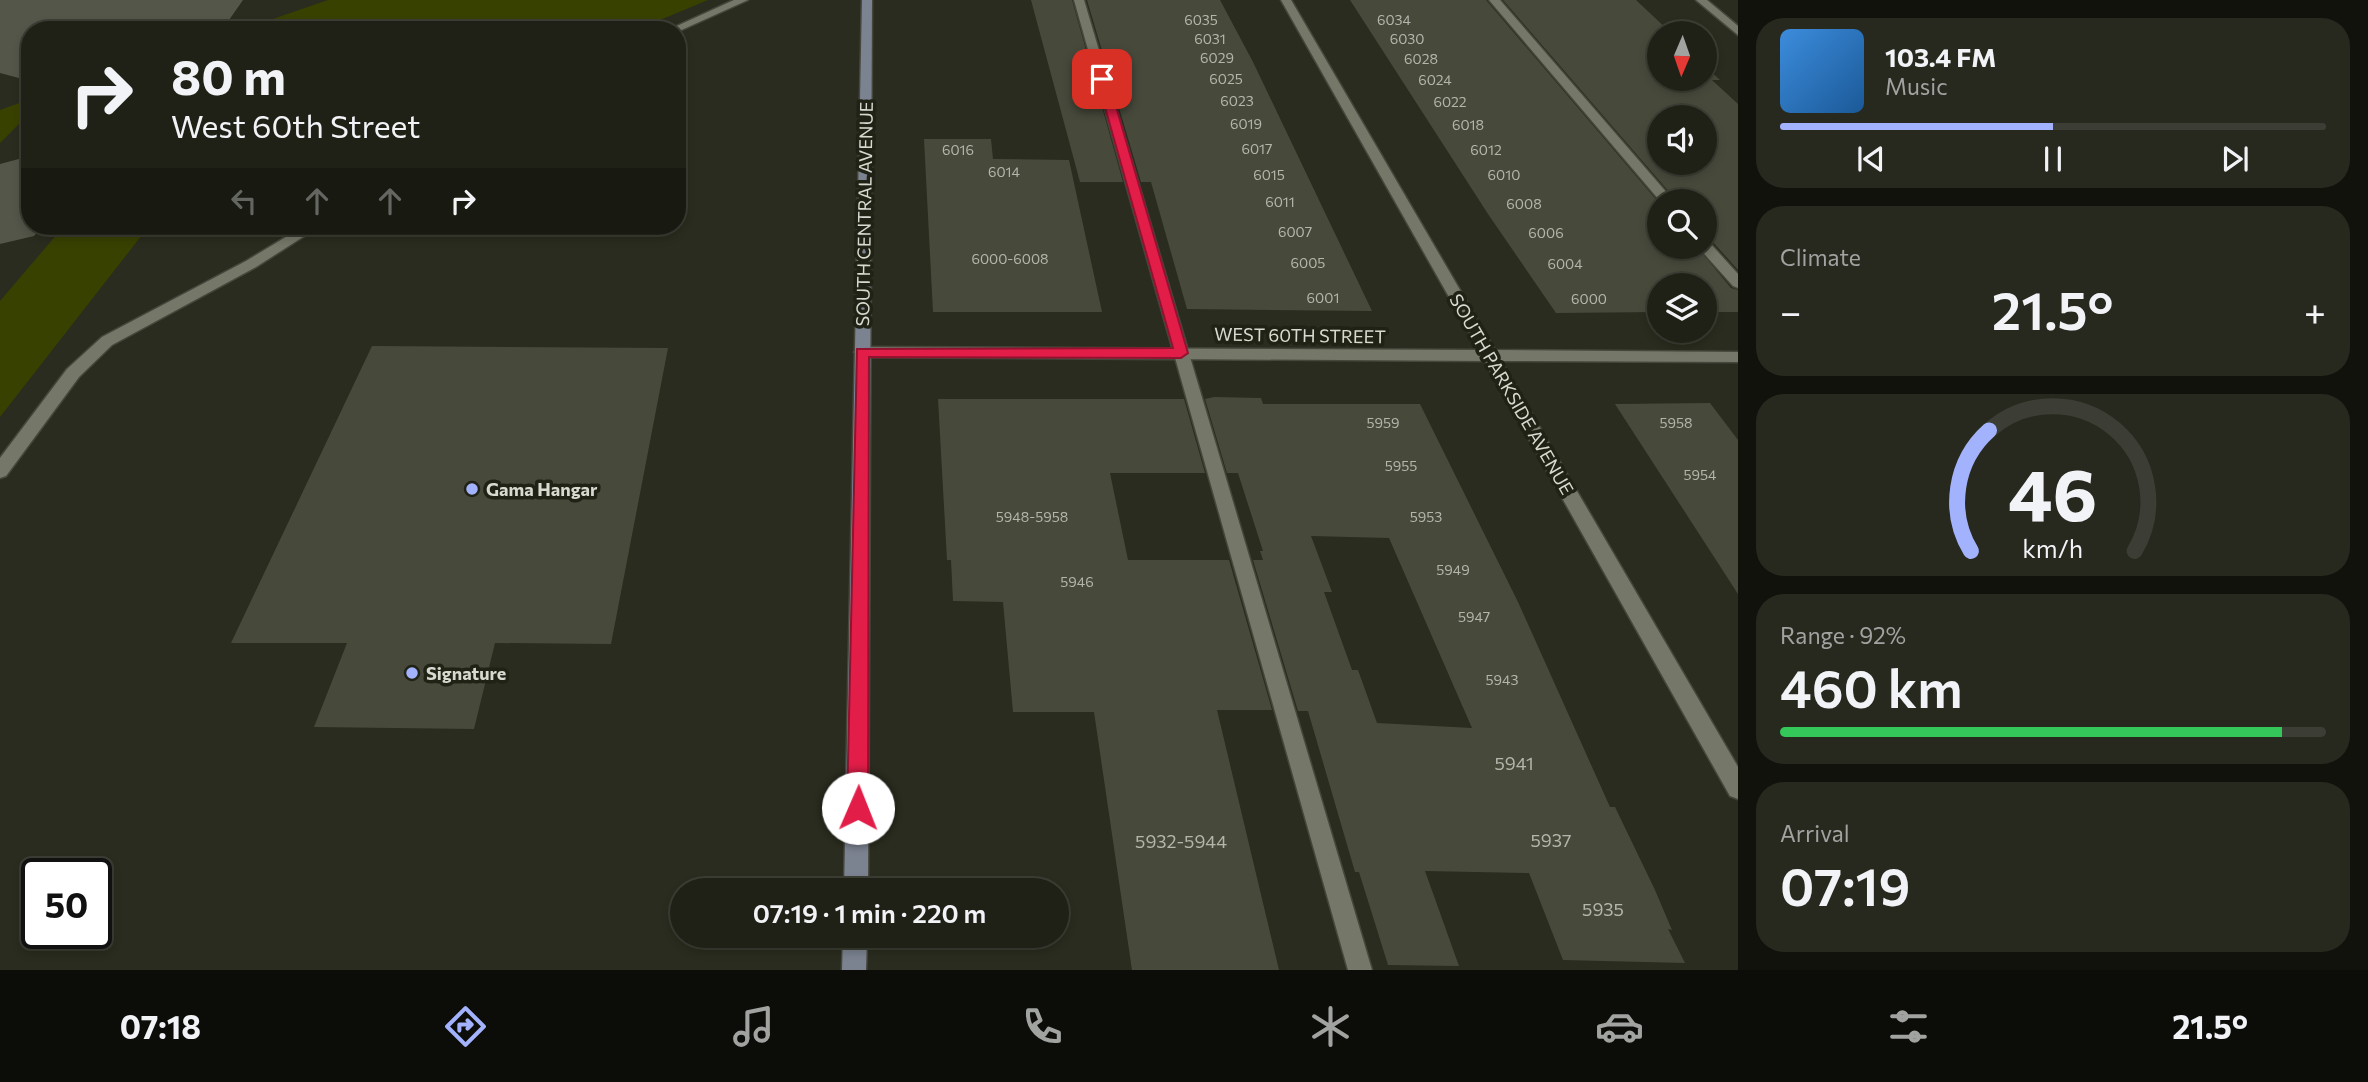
<!DOCTYPE html>
<meta charset="utf-8">
<style>
body{margin:0;font-family:Commissioner,sans-serif;background:#27291f;color:#f1f3f6;height:100vh;display:flex;flex-direction:column;font-size:26px;white-space:nowrap}
*{box-sizing:border-box;margin:0}
p{font-size:23px;color:#a1a3a1}
.icon{flex:none;width:38px;height:38px;fill:none;stroke:currentColor;stroke-width:2;stroke-linecap:round;stroke-linejoin:round}
.map{position:relative;flex:1;overflow:hidden}
.side{display:flex;flex-direction:column;gap:18px;padding:18px;background:#11120c;width:630px}
.side>*{flex:none}
.top-card{position:absolute;left:21px;top:21px;width:665px;height:214px;border-radius:28px;box-shadow:0 4px 10px #0003,0 0 0 2px #3c3e35;background:#1f2116;color:#f1f3f6;overflow:hidden}
.needle{width:46px;rotate:182deg}
.tools{position:absolute;left:1647px;top:21px;display:grid;gap:14px}
.tools a{display:grid;place-items:center;width:70px;height:70px;border-radius:50%;background:#1f2116;box-shadow:0 4px 10px #0003,0 0 0 2px #3c3e35;font-size:35px}
.speed{position:absolute;left:21px;top:858px;display:flex;gap:14px;font-size:35px;font-weight:700;text-align:center}
.speed>*{display:grid;place-content:center;width:91px;height:91px;border-radius:50%;background:#1f2116;box-shadow:0 4px 10px #0003,0 0 0 2px #3c3e35;line-height:1}
.speed .limit{border:4px solid #111;border-radius:10px;background:#fff;color:#111}
.pin{position:absolute;display:grid;place-items:center;width:60px;height:60px;color:#fff;margin:-30px;border-radius:14px;box-shadow:0 4px 10px #0006}
.me{position:absolute;width:77px;margin:-38px;rotate:1deg;stroke-linejoin:round;filter:drop-shadow(0 0 5px #0008)}
.turn{display:flex;align-items:center;gap:24px;height:147px;padding:0 35px;font-size:32px}
.turn .icon{width:91px;height:91px;stroke-width:2.5}
.turn b{display:block;font-size:49px;line-height:60px}
.lanes{display:flex;align-items:center;height:66px;padding:0 35px;background:#0003;justify-content:center;gap:35px;direction:ltr}
.lanes .off{opacity:.35}
.big{font-size:52px;font-weight:600;line-height:1.1}
.side .tile{flex:1;display:flex;flex-direction:column;justify-content:center;gap:10px;min-width:0;padding:0 24px;border-radius:28px;background:#27291f}
.side .dial{align-items:center;gap:0}
.dial svg{height:182px;overflow:visible;fill:none;stroke:#3c3e35;stroke-width:7;stroke-linecap:round;text-anchor:middle}
.dial text{fill:#f1f3f6;stroke:none}
.song{display:flex;align-items:center;gap:21px}
.cover{width:84px;height:84px;border-radius:10px;background:linear-gradient(135deg,hsl(210 70% 55%),hsl(210 70% 35%))}
.played{height:7px;border-radius:4px;background:linear-gradient(90deg,#a3b2fd 50%,#3c3e35 50%)}
.keys{display:flex;justify-content:space-around;direction:ltr}
.heat{display:flex;justify-content:space-between;align-items:center;font-size:38px;direction:ltr}
.charge{height:10px;border-radius:5px;background:linear-gradient(90deg,#34c759 92%,#3c3e35 0)}
.trip{position:absolute;left:670px;top:878px;width:399px;height:70px;border-radius:35px;background:#1f2116;box-shadow:0 4px 10px #0003,0 0 0 2px #3c3e35;font-weight:600;line-height:70px;text-align:center}
.tabs{display:flex;height:112px;justify-content:space-around;align-items:center;background:#0c0d09;color:#a1a3a1}
.tabs .icon{width:49px;height:49px}
.tabs .on{color:#a3b2fd}
.tabs b{font-size:32px;color:#f1f3f6}
main{display:flex;flex:1;min-height:0}
.map>svg:first-child{display:block}
.green{fill:#394101}
.lines{fill:none;stroke-linecap:round;stroke-linejoin:round}
.taxiway{fill:#54564a;fill-rule:evenodd}
.runway{fill:#54564a;fill-rule:evenodd}
.building{fill:#474a3b;fill-rule:evenodd}
.service-casing{stroke:#45473c;stroke-width:3}
.minor-casing{stroke:#45473c;stroke-width:3}
.secondary-casing{stroke:#45473c;stroke-width:3}
.service{fill:#757868;fill-rule:evenodd}
.minor{fill:#757868;fill-rule:evenodd}
.secondary{fill:#7b8290;fill-rule:evenodd}
.route{fill:#e11d48;stroke:#92132f;stroke-width:2}
.poi-dot{fill:#a3b2fd;stroke:#1f2214;stroke-width:2.5}
.labels{text-anchor:middle;dominant-baseline:central;stroke-width:7;stroke-linejoin:round;paint-order:stroke}
.number-label{font-size:14px;fill:#b4b6ac}
.street-label{font-size:18px;fill:#d8dad1;stroke:#1f2214}
.poi-label{font-size:18px;font-weight:bold;fill:#d8dad1;stroke:#1f2214;text-anchor:start}
.near-number-label{font-size:18px;fill:#b4b6ac}
</style>
<main>
<div class="map">
<svg width="1738" height="970" viewBox="0 0 1738 970">
<rect width="100%" height="100%" fill="#292c1e"/>
<g class="green">
<path d="M328 0H708L636 30H241Z"/>
<path d="M30 99V113L0 143V110Z"/>
<path d="M64 226H149L0 417V301Z"/>
</g>
<g class="lines">
<g class="taxiway">
<path d="M161 0H240L217 30H137Z"/>
<path d="M30 156V226H43L34 236 0 244V164Z"/>
</g>
<path class="runway" d="M0 0H243L222 30H30V81L0 73Z"/>
</g>
<g class="building">
<path d="M1031 0H1072L1123 182H1080Z"/>
<path d="M1087 0H1220L1253 62 1372 311 1187 309 1151 182H1141Z"/>
<path d="M1350 0H1486L1659 203V247H1697L1731 288 1738 290V312H1704V285H1659V312L1556 313 1488 214Z"/>
<path d="M1503 0H1636L1671 33H1659V79H1704V65L1720 80H1712L1738 104V270L1711 240 1704 238V201H1677ZM1659 117H1704V163H1659Z"/>
<path d="M924 139H991L993 159 1069 160 1102 312H933Z"/>
<path d="M372 346 668 348 611 644 495 643 474 729 314 727 347 643H231Z"/>
<path d="M1214 397 1261 398 1263 404H1420L1518 602 1610 807H1615L1655 890 1672 930 1668 929 1685 963 1563 960 1529 873 1425 871 1459 966 1388 965 1359 872H1355L1308 711H1298L1253 560H1263L1260 551H1263L1238 473H1227L1205 399ZM1311 536 1389 538 1472 728 1377 723 1358 670H1352L1324 592H1332Z"/>
<path d="M938 399H1184L1205 473H1110L1128 560H1229L1272 710H1217L1279 970H1132L1094 712H1013L1003 602 953 601 951 560H947Z"/>
<path d="M1710 403 1738 440V594L1615 404Z"/>
</g>
<g class="lines">
<g class="service-casing">
<g id="service">
<path d="M734 0H748L677 32V30H668Z"/>
<path d="M1074 0H1084L1372 970H1348Z"/>
<path d="M1489 0H1500L1674 201H1660Z"/>
<path d="M304 226H320L256 267 112 345 79 377 6 476 0 478V458L67 369 102 337 246 261Z"/>
<path d="M1704 241 1709 242 1738 274V288L1733 286 1699 248 1704 247Z"/>
</g>
</g>
<g class="minor-casing">
<g id="minor">
<path d="M1281 0H1291L1495 350 1738 352V362L1501 361 1738 767V799L1730 796 1485 361 862 357 854 352 862 347 1479 350Z"/>
<path d="M1696 0H1707L1738 26V35Z"/>
</g>
</g>
<g class="secondary-casing">
<g id="secondary">
<path d="M862 0H872L868 891H844Z"/>
<path d="M843 936H867L866 970H842Z"/>
</g>
</g>
<use href="#service" class="service"/>
<use href="#minor" class="minor"/>
<use href="#secondary" class="secondary"/>
</g>
<path class="route" d="M1102 76 1108 79 1188 353 1181 358 869 357 868 808 865 815 858 818 850 815 847 808 857 349 1173 348 1097 79Z"/>
<g class="poi-dot">
<circle cx="472" cy="489" r="7"/>
<circle cx="412" cy="673" r="7"/>
</g>
<g class="labels">
<g class="number-label">
<text x="1201" y="19">6035</text>
<text x="1394" y="19">6034</text>
<text x="1210" y="38">6031</text>
<text x="1407" y="38">6030</text>
<text x="1217" y="57">6029</text>
<text x="1421" y="58">6028</text>
<text x="1226" y="78">6025</text>
<text x="1435" y="79">6024</text>
<text x="1237" y="100">6023</text>
<text x="1450" y="101">6022</text>
<text x="1246" y="123">6019</text>
<text x="1468" y="124">6018</text>
<text x="1257" y="148">6017</text>
<text x="958" y="149">6016</text>
<text x="1486" y="149">6012</text>
<text x="1004" y="171">6014</text>
<text x="1269" y="174">6015</text>
<text x="1504" y="174">6010</text>
<text x="1280" y="201">6011</text>
<text x="1524" y="203">6008</text>
<text x="1295" y="231">6007</text>
<text x="1546" y="232">6006</text>
<text x="1010" y="258">6000-6008</text>
<text x="1308" y="262">6005</text>
<text x="1565" y="263">6004</text>
<text x="1323" y="297">6001</text>
<text x="1589" y="298">6000</text>
<text x="1383" y="422">5959</text>
<text x="1676" y="422">5958</text>
<text x="1401" y="465">5955</text>
<text x="1700" y="474">5954</text>
<text x="1032" y="516">5948-5958</text>
<text x="1426" y="516">5953</text>
<text x="1453" y="569">5949</text>
<text x="1077" y="581">5946</text>
<text x="1474" y="616">5947</text>
<text x="1502" y="679">5943</text>
</g>
<g class="street-label">
<text transform="translate(864 214) rotate(-89)">SOUTH CENTRAL AVENUE</text>
<text transform="translate(1300 335) rotate(1)">WEST 60TH STREET</text>
<text transform="translate(1512 394) rotate(60)">SOUTH PARKSIDE AVENUE</text>
</g>
<g class="poi-label">
<text x="486" y="489">Gama Hangar</text>
<text x="426" y="673">Signature</text>
</g>
<g class="near-number-label">
<text x="1514" y="763">5941</text>
<text x="1551" y="840">5937</text>
<text x="1181" y="841">5932-5944</text>
<text x="1603" y="909">5935</text>
</g>
</g>
</svg>
<div class="tools">
<a><svg class="needle" viewBox="-14 -14 28 28"><path d="M0-13l5 13h-10z" fill="#e53935"/><path d="M0 13l5-13h-10z" fill="#a1a3a1"/></svg></a>
<a><svg class="icon" aria-label="sound" viewBox="0 0 24 24"><path d="M4 9h4l5-4v14l-5-4H4zM17 9q2 3 0 6"/></svg></a>
<a><svg class="icon" aria-label="search" viewBox="0 0 24 24"><circle cx="10" cy="10" r="6"/><path d="M15 15l6 6"/></svg></a>
<a><svg class="icon" aria-label="layers" viewBox="0 0 24 24"><path d="M12 4l9 5-9 5-9-5zM3 14l9 5 9-5"/></svg></a>
</div>
<div class="speed"><div class="limit">50</div></div>
<div class="pin" style="left:1102px;top:79px;background:#d93025"><svg class="icon" aria-label="arrive" viewBox="0 0 24 24"><path d="M6 21V4h12l-3 4 3 4H6"/></svg></div>
<svg class="me" style="left:858px;top:808px" viewBox="-20 -20 40 40"><circle r="19" fill="#fff"/><path d="M0-13L10 11 0 6-10 11z" fill="#e11d48"/></svg>
<div class="trip">07:19 · 1 min · 220 m</div>
<div class="top-card">
<div class="turn"><svg class="icon" aria-label="right" viewBox="0 0 24 24"><path d="M7 20v-9h11M14 6l5 5-5 5"/></svg><div><b>80 m</b>West 60th Street</div></div>
<div class="lanes"><svg class="icon off" aria-label="left" viewBox="0 0 24 24"><path d="M17 20v-9H6M10 6l-5 5 5 5"/></svg><svg class="icon off" aria-label="ahead" viewBox="0 0 24 24"><path d="M12 20V5M6 11l6-6 6 6"/></svg><svg class="icon off" aria-label="ahead" viewBox="0 0 24 24"><path d="M12 20V5M6 11l6-6 6 6"/></svg><svg class="icon" aria-label="right" viewBox="0 0 24 24"><path d="M7 20v-9h11M14 6l5 5-5 5"/></svg></div>
</div>
</div>
<section class="side">
<div class="tile">
<div class="song"><i class="cover"></i><div><b>103.4 FM</b><p>Music</p></div></div>
<div class="played"></div>
<div class="keys"><svg class="icon" aria-label="previous" viewBox="0 0 24 24"><path d="M18 5L8 12l10 7zM5 5v14"/></svg><svg class="icon" aria-label="pause" viewBox="0 0 24 24"><path d="M8 5v14M16 5v14"/></svg><svg class="icon" aria-label="next" viewBox="0 0 24 24"><path d="M6 5l10 7-10 7zM19 5v14"/></svg></div>
</div>
<div class="tile"><p>Climate</p>
<div class="heat"><a>−</a><b class="big">21.5°</b><a>+</a></div>
</div>
<div class="tile dial"><svg viewBox="0 0 100 80">
<path d="M14 69A42 42 0 1 1 86 69"/>
<path d="M14 69A42 42 0 0 1 22 16" stroke="#a3b2fd"/>
<text x="50" y="56" font-size="32" font-weight="700">46</text>
<text x="50" y="72" font-size="11">km/h</text>
</svg></div>
<div class="tile"><p>Range · 92%</p><b class="big">460 km</b><div class="charge"></div></div>
<div class="tile"><p>Arrival</p><b class="big">07:19</b></div>
</section>
</main>
<nav class="tabs">
<b>07:18</b>
<svg class="icon on" aria-label="directions" viewBox="0 0 24 24"><path d="M12 3l9 9-9 9-9-9zM9 14v-3h6M13 9l2 2-2 2"/></svg>
<svg class="icon" aria-label="music" viewBox="0 0 24 24"><path d="M9 18V5l10-2v13"/><circle cx="6" cy="18" r="3"/><circle cx="16" cy="16" r="3"/></svg>
<svg class="icon" aria-label="phone" viewBox="0 0 24 24"><path d="M5 4h4l2 5-3 2q2 4 5 5l2-3 5 2v4C11 20 4 13 5 4z"/></svg>
<svg class="icon" aria-label="climate" viewBox="0 0 24 24"><path d="M12 3v18M4 7l16 10M4 17L20 7"/></svg>
<svg class="icon" aria-label="car" viewBox="0 0 24 24"><path d="M5 17H2v-5l4-1 3-4h7l3 4 3 1v5h-3M9 17h6M6 11h13"/><circle cx="7" cy="17" r="2"/><circle cx="17" cy="17" r="2"/></svg>
<svg class="icon" aria-label="filters" viewBox="0 0 24 24"><path d="M4 7h16M4 17h16"/><circle cx="9" cy="7" r="2"/><circle cx="15" cy="17" r="2"/></svg>
<b>21.5°</b>
</nav>
